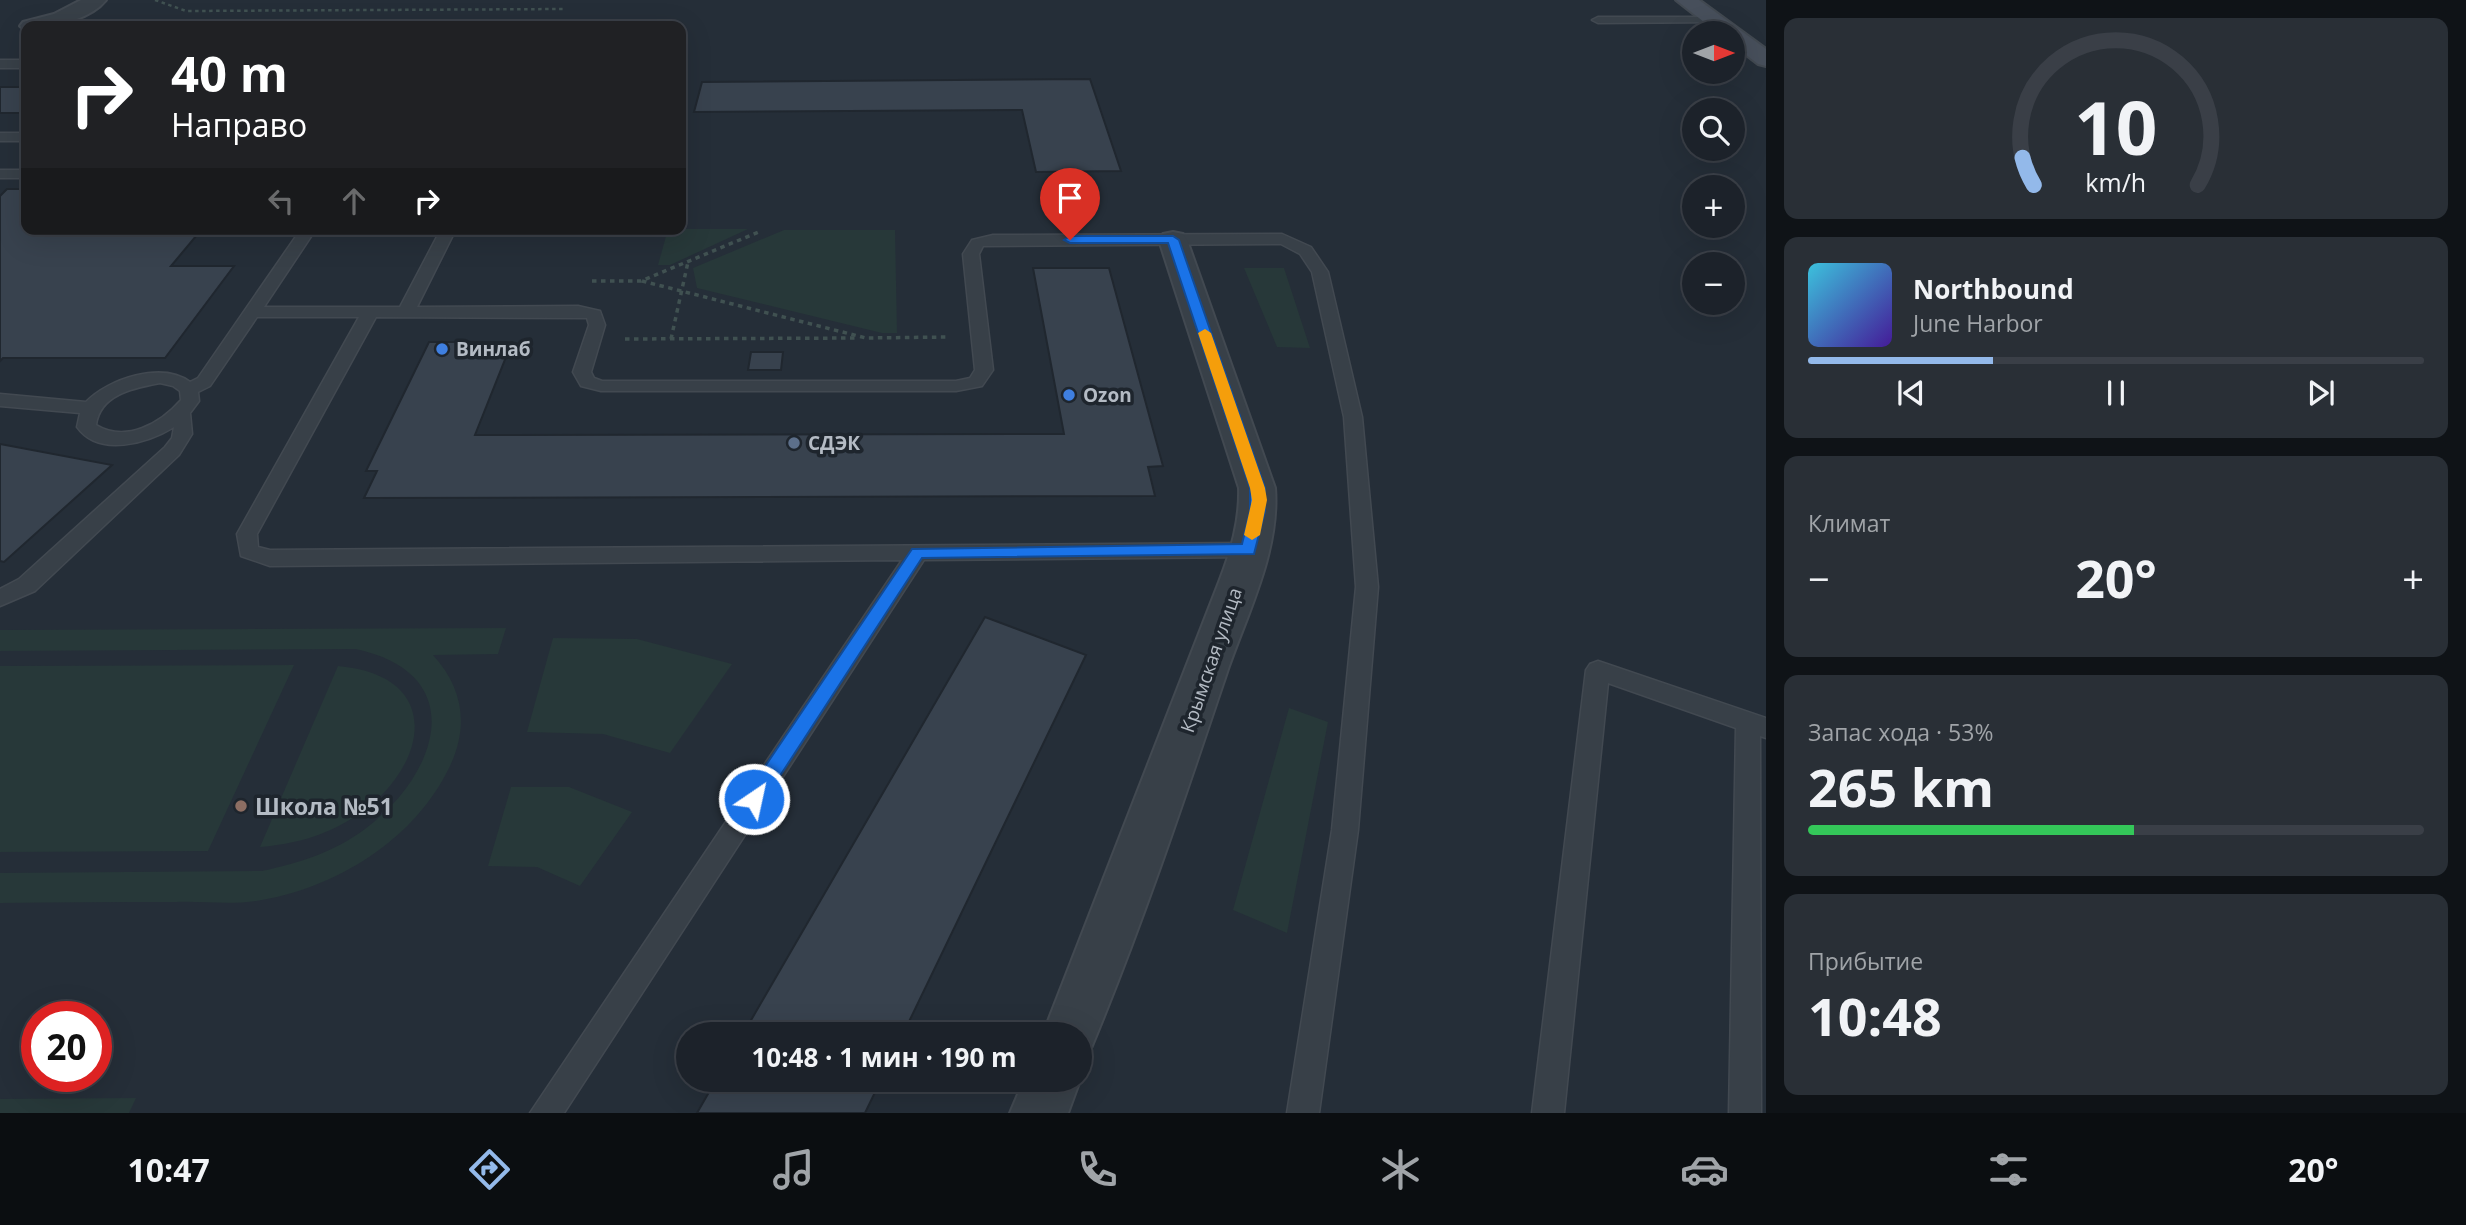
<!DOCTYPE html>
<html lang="ru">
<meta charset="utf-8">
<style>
body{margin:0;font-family:"Open Sans",sans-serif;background:#292f36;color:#f1f3f6;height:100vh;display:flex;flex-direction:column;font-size:26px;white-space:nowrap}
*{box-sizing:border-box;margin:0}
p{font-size:23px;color:#a0a4a8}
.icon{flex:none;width:38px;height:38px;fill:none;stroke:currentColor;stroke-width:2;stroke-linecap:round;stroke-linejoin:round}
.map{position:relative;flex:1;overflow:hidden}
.sheet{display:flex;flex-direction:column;gap:18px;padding:18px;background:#0f1317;width:700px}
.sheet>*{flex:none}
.top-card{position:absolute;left:21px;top:21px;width:665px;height:214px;border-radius:14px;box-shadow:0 7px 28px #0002,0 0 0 2px #3a3f47;background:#202124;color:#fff;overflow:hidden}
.needle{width:46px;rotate:90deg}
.fabs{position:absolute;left:1682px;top:21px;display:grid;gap:14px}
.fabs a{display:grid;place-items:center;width:63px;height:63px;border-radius:50%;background:#1c222a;box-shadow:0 7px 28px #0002,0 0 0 2px #3a3f47;font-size:35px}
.speed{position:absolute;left:21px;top:1001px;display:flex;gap:14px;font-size:35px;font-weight:700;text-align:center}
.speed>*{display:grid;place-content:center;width:91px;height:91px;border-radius:50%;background:#1c222a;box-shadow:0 7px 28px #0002,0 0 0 2px #3a3f47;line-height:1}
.speed .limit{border:10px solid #d22;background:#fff;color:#111}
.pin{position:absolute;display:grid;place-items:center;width:60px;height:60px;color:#fff;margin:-72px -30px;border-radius:50% 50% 50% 0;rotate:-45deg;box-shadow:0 0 7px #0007}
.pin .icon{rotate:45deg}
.me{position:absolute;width:77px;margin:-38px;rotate:34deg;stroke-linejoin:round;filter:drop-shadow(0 0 5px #0008)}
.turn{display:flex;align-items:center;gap:24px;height:147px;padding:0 35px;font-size:32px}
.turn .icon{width:91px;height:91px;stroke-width:2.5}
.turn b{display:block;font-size:49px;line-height:60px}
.lanes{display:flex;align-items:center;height:66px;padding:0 35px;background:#0003;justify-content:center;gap:35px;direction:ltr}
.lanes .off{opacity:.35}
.big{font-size:52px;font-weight:700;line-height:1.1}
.sheet .tile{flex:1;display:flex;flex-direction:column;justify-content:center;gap:10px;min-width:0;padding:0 24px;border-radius:14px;background:#292f36}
.sheet .dial{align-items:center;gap:0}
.dial svg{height:182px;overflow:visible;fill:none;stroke:#3a3f47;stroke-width:7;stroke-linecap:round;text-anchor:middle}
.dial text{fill:#f1f3f6;stroke:none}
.song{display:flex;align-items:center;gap:21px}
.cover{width:84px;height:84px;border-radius:10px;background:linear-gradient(135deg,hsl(190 70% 55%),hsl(260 70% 35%))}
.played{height:7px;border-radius:4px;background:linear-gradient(90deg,#93b9ea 30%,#3a3f47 30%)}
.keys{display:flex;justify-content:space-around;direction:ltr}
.heat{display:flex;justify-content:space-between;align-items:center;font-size:38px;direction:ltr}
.charge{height:10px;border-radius:5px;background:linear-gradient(90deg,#34c759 53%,#3a3f47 0)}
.trip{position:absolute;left:676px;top:1022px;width:416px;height:70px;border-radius:35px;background:#1c222a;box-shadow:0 7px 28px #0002,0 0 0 2px #3a3f47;font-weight:700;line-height:70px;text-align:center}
.menu{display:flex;height:112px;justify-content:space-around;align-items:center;background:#0b0e11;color:#a0a4a8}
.menu .icon{width:49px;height:49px}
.menu .selected{color:#93b9ea}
.menu b{font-size:32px;color:#f1f3f6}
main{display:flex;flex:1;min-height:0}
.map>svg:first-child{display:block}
.green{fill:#273839}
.building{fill:#38424e;stroke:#20272f;stroke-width:2}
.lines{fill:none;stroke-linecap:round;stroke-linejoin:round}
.service-casing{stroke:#424951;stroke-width:3}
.minor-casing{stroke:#424951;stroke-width:4}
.secondary-casing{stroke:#424951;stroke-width:4}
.path-far2{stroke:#405151;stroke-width:2.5;stroke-dasharray:3.5 3.5;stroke-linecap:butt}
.path-far1{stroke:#405151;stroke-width:3.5;stroke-dasharray:4.5 4.5;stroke-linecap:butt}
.path{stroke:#405151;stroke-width:6;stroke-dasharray:7 7;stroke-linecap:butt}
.service{fill:#384048;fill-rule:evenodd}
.minor{fill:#384048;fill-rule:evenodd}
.secondary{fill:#474f5b;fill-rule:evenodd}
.route{fill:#1a73e8;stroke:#114b97;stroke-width:2}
.slow{fill:#f59e0b}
.shop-dot{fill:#3f7fe0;stroke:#1e252d;stroke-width:2.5}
.service-dot{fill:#5c6f8a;stroke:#1e252d;stroke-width:2.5}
.education-dot{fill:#8d6e63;stroke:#1e252d;stroke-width:2.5}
.labels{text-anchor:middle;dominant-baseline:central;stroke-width:7;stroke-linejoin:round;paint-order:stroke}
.poi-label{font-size:19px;font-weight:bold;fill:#b4bbc4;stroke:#1e252d;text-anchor:start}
.street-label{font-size:19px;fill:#b4bbc4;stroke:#1e252d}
.near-poi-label{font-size:23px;font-weight:bold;fill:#b4bbc4;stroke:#1e252d;text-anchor:start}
</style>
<main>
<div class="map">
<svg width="1766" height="1113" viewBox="0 0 1766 1113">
<rect width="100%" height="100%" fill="#252e38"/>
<g class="green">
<path d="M668 229H748L670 265H658Z"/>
<path d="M784 230H895L897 333H882L697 288 693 268Z"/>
<path d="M1244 268H1284L1310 348 1277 347Z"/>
<path d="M506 628 498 654 433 655C463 688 469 725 450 766 415 840 335 889 256 901 230 905 202 901 176 902 117 902 59 902 0 903V873L262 871C300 863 334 852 365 829 439 774 471 674 356 649L0 651V630Z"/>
<path d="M553 638 637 639 732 664 670 753 603 734 527 732Z"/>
<path d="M294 665 208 851 0 852V666Z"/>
<path d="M338 666C450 676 426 774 351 819 322 837 293 844 260 847Z"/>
<path d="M1289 708 1328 722 1287 933 1233 910Z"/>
<path d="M511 787H569L632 812 580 886 537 867 488 866Z"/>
<path d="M136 1098 129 1113H0V1099Z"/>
</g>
<g class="building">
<path d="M1090 79 1121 171 1036 172 1022 110 694 112 702 82Z"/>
<rect x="0" y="87" width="26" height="26"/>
<path d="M7 189H26V229H202L171 266H234L165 358H3L0 361V196Z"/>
<path d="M1033 268H1109L1163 466 1148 467 1155 496 364 498 377 471H366L429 342H512L475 435 1064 434Z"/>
<path d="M751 352H783L781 370H748Z"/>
<path d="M0 444 112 465 4 562 0 561Z"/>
<path d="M985 617 1086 655 903 1034H743Z"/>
<path d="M716 1080H881L865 1113H697Z"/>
</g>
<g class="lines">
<g class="service-casing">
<g id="service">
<path d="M1717 17 1721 18V22L1598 23 1592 20 1598 17Z"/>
<rect x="0" y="60" width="26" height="8"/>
<rect x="0" y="133" width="26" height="8"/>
<rect x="0" y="170" width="26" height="8"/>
<path d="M301 229H316L264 307H400L441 229H456L417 307 578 306 600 311 605 325 591 372 594 378 602 381H956L970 378 975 370 963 254 972 240 993 235 1282 234 1311 247 1328 272 1362 417 1378 587 1358 830 1319 1113H1287L1332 830 1356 587 1344 417 1312 272 1300 254 1281 244 983 246 979 254 993 370 982 386 956 391H601L581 386 573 372 589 325 587 318 376 317 257 534 258 547 270 550 1249 543 1256 545 1259 550 1256 555 1249 557 924 560 564 1113H530L902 560 270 566 241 556 237 534 359 317H257L210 386 198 392 199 401 190 413 192 434 179 455 35 591 0 606V589L19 579 165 447 172 438 174 427C148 443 99 458 77 427L80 413 0 406V394L86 402C108 379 162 361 190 382L198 378ZM160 383 173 386 180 391 181 400C160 424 126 443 96 425 100 394 134 388 160 383Z"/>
<path d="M1598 661 1766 718V738L1760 736 1761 1113H1729L1736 728 1608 683 1564 1113H1532L1586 670 1590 664Z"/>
</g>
</g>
<g class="minor-casing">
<g id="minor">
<path d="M81 0H106C88 22 52 26 26 26V31L20 26 23 22 54 14Z"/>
<path d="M1173 232 1183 234 1187 240 1275 488C1280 551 1247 614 1227 672 1184 800 1141 929 1089 1053L1080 1057V1034H1043L1219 582C1231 551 1240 521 1239 488L1159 240 1163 234Z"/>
<path d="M1024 1080 1080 1079V1080L1068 1113H1010Z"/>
</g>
</g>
<g class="secondary-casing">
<path id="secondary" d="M1676 0H1699L1766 49V66L1758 64 1732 44V33H1718Z"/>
</g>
<path class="path-far2" d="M155 0 186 11 565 9"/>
<g class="path-far1">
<path d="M592 281H641L761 231"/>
<path d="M642 281 866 338 948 337"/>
<path d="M625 339 858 338"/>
<path d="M671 339 688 262"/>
</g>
<path class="path" d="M976 1080 994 1089"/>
<use href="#service" class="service"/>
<use href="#minor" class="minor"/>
<use href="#secondary" class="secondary"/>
</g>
<path class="route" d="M1173 236 1179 240 1265 488V511L1254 554 922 558 761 805 754 808 747 805 744 799 747 793 912 549 1242 544 1250 511V488L1168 243H1070L1064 240 1070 236Z"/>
<path class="slow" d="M1205 329 1211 333 1265 488 1267 500 1260 535 1252 540 1244 535 1252 500 1250 488 1198 333Z"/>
<g class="shop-dot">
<circle cx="442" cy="349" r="7"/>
<circle cx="1069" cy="395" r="7"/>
</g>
<circle class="service-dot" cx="794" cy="443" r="7"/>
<circle class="education-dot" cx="241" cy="806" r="7"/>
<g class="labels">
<g class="poi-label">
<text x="456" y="349">Винлаб</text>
<text x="1083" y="395">Ozon</text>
<text x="808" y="443">СДЭК</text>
</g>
<g class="street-label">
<text transform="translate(1211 660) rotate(-71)">Крымская улица</text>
</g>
<g class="near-poi-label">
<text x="255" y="806">Школа №51</text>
</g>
</g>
</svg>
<div class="fabs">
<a><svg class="needle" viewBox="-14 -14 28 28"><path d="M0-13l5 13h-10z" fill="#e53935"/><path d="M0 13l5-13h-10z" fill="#a0a4a8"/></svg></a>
<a><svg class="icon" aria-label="search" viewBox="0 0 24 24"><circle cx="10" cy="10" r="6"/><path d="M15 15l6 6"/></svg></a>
<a>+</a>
<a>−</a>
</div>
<div class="speed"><div class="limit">20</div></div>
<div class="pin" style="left:1070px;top:240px;background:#d93025"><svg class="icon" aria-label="arrive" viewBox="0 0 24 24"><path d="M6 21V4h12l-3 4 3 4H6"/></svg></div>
<svg class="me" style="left:754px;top:799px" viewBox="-20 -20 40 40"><circle r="17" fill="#1a73e8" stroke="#fff" stroke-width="3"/><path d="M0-11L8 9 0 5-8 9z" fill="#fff"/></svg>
<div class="trip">10:48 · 1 мин · 190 m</div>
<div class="top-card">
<div class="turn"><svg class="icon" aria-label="right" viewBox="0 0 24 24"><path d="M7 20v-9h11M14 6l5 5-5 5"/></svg><div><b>40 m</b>Направо</div></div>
<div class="lanes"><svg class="icon off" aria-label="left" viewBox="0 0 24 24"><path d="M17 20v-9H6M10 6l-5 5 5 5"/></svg><svg class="icon off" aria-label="ahead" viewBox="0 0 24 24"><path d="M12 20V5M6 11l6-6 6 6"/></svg><svg class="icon" aria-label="right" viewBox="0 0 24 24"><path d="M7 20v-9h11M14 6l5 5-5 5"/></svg></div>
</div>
</div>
<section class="sheet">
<div class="tile dial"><svg viewBox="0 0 100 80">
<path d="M14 69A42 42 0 1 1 86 69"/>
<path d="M14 69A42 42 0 0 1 9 57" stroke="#93b9ea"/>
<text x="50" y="56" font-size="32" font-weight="700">10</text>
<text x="50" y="72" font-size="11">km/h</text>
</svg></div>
<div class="tile">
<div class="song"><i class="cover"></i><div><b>Northbound</b><p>June Harbor</p></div></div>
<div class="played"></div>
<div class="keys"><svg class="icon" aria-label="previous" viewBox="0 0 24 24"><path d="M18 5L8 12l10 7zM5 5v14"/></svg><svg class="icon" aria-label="pause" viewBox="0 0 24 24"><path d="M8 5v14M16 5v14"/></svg><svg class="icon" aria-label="next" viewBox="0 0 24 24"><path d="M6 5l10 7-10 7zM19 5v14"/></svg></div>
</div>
<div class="tile"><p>Климат</p>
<div class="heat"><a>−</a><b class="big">20°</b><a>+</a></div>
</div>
<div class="tile"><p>Запас хода · 53%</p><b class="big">265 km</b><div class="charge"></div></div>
<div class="tile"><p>Прибытие</p><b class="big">10:48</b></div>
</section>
</main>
<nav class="menu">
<b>10:47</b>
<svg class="icon selected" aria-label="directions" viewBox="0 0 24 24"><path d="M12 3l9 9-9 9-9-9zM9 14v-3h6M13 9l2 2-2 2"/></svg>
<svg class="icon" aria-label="music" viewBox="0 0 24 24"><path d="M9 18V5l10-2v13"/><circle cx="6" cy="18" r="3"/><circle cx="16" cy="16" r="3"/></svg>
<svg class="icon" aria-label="phone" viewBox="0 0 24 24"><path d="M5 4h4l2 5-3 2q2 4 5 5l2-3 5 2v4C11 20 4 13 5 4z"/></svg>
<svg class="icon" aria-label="climate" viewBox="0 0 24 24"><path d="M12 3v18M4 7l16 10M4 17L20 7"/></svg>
<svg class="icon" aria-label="car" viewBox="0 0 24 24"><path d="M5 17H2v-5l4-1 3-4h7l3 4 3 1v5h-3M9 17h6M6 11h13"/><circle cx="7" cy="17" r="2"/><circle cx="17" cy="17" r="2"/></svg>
<svg class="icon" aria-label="filters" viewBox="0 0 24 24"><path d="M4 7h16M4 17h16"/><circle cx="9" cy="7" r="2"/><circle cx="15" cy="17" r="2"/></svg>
<b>20°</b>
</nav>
